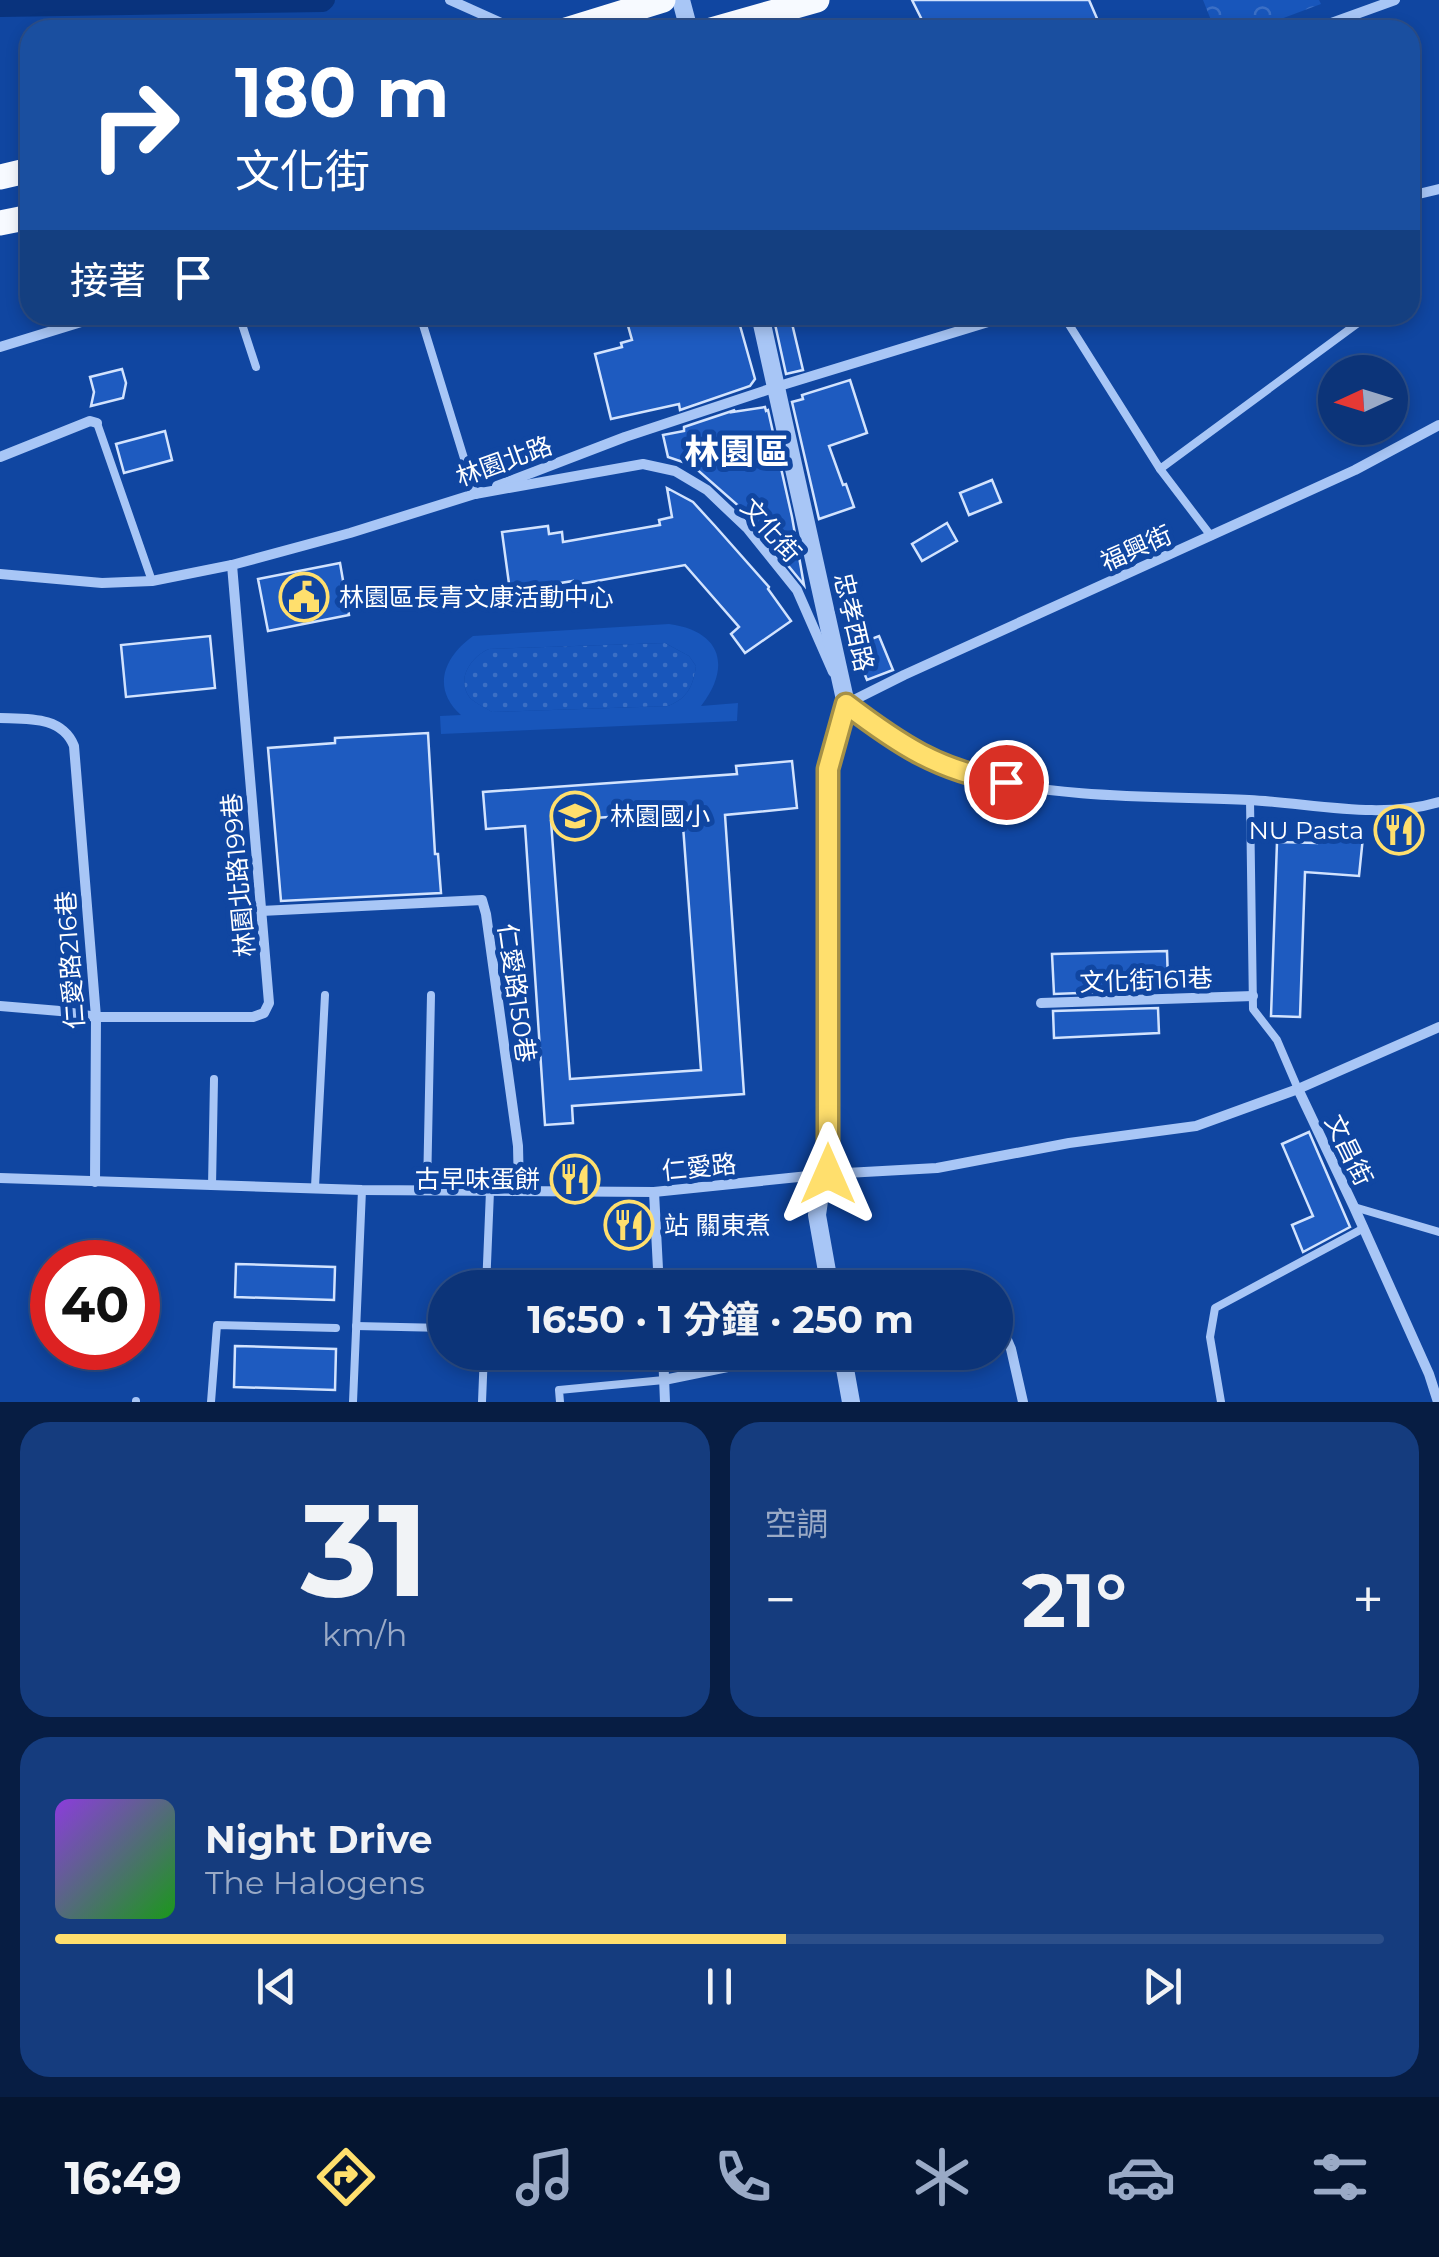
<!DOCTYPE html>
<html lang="zh-TW">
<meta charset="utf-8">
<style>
body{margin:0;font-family:Montserrat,"Noto Sans TC",sans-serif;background:#153c7e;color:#f1f3f6;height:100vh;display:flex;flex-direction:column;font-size:38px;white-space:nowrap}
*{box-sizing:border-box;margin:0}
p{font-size:32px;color:#9aaac6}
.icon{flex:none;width:55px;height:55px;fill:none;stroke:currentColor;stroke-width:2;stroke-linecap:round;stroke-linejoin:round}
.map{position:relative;height:1402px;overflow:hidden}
.panel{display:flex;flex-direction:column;gap:20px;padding:20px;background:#071d43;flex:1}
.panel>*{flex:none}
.banner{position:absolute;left:20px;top:20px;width:1400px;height:305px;border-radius:30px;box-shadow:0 5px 15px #0003,0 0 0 2px #2c4f8a;background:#1a4fa0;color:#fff;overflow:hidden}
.needle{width:65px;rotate:266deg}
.fabs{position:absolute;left:1318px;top:355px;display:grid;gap:20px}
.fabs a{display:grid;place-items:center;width:90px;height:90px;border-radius:50%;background:#0c3479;box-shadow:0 5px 15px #0003,0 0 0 2px #2c4f8a;font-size:50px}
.speed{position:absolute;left:30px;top:1240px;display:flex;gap:20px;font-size:50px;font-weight:700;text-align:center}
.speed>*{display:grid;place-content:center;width:130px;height:130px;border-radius:50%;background:#0c3479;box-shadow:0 5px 15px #0003,0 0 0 2px #2c4f8a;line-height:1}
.speed .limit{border:15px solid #d22;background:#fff;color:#111}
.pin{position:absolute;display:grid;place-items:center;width:85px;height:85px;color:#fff;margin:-42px;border:5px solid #fff;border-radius:50%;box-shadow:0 2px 10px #0007}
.me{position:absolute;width:110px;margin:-55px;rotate:0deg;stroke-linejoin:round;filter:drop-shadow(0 0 8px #0008)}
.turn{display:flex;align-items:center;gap:35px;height:210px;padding:0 50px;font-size:45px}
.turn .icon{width:130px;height:130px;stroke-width:2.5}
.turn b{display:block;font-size:70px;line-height:85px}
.then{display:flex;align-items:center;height:95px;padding:0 50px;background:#0003;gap:20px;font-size:38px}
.big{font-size:75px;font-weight:700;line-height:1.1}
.panel .widget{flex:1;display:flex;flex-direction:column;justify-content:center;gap:15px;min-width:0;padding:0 35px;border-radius:30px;background:#153c7e}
.panel .dial{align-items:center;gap:0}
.dial b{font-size:130px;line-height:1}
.song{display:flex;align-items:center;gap:30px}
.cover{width:120px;height:120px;border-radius:15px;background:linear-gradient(135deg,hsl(270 70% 55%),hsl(120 70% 35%))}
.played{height:10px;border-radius:5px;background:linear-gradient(90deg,#ffdf6d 55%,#2c4f8a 55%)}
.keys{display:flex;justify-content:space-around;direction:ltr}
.heat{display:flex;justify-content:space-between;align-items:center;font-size:55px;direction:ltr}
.panel .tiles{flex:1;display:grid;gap:20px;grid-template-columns:1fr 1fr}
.widget:last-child{grid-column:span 2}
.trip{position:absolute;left:428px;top:1270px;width:585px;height:100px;border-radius:50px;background:#0c3479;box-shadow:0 5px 15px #0003,0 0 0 2px #2c4f8a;font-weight:700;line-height:100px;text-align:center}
.dock{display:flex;height:160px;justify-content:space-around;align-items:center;background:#051530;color:#9aaac6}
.dock .icon{width:70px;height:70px}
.dock .current{color:#ffdf6d}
.dock b{font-size:45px;color:#f1f3f6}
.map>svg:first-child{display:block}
.grass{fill:url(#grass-dots)}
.park{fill:url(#park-crowns)}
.pitch{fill:#1856bb;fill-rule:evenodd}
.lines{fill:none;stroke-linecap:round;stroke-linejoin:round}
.canal{stroke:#09337d;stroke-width:18}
.building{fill:#1e5bc0;stroke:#d2e3fe;stroke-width:2.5;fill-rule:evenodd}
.service{stroke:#a8c6f6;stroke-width:8}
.minor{stroke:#a8c6f6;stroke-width:10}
.tertiary{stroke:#a8c6f6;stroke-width:18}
.primary{stroke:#f7faff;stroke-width:25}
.route-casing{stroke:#a69147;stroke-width:25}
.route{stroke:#ffdf6d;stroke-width:18}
.labels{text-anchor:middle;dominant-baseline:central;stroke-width:10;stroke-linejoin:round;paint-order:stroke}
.street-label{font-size:25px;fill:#fff;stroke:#1046a1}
.poi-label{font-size:25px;fill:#fff;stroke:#1046a1;text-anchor:start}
.district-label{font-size:35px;font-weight:bold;fill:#fff;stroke:#1046a1}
</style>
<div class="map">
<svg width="1439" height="1402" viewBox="0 0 1439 1402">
<defs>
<pattern id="grass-dots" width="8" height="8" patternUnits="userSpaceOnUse" patternTransform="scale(2.5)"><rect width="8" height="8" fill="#1856bb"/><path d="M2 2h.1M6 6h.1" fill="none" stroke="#3b6fc5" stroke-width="1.8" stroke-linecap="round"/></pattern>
<pattern id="park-crowns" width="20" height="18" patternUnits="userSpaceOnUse" patternTransform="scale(2.5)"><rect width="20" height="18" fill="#1856bb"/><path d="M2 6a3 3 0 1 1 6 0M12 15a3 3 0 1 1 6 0" fill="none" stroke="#3b6fc5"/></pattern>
</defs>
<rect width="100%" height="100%" fill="#1046a1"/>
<path class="grass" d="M665 643 689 656 696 666C693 686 688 698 668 706L492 712C485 708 475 703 470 698 455 679 472 656 489 649Z"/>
<path class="park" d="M1203 0H1319L1321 4 1251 30H1215Z"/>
<path class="pitch" d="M669 624C721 631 732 666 701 706L738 703 737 721 441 734 440 716 461 715C431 688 444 657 473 636ZM665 643 689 656 696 666C693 686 688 698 668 706L492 712C486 708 475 703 470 698 455 679 472 656 489 649Z"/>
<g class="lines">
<path class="canal" d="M0 8 323 3 326 0"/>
</g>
<g class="building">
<path d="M912 0H1089L1102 30H927Z"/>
<path d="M625 315H737L755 379 750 386 680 410 679 404 611 419 595 354 622 347 621 343 632 340Z"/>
<path d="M773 315H790L803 370 786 374Z"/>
<path d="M122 369 126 383 123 398 91 406 94 392 90 377Z"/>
<path d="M850 380 867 433 829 446 843 485 846 484 854 507 819 519 792 402 803 399 802 395Z"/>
<path d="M765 407 766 411 768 410 792 517 804 585 741 508 692 465 668 457 663 435 684 431V427L735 410 733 412Z"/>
<path d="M165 431 172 460 124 473 116 444Z"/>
<path d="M992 480 1001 502 969 515 960 493Z"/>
<path d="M667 488 693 502 715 526 769 587 768 589 791 621 745 653 731 634 739 627 685 565 574 585 573 581 510 591 502 532 548 526 549 534 562 532 563 542 660 525 659 520 672 517Z"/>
<path d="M947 523 957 541 922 561 912 544Z"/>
<path d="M340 563 349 615 268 631 258 579Z"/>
<path d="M210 636 215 688 126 697 121 645Z"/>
<path d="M879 636 893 670 867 680 853 646Z"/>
<path d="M428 733 435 854H438L441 893 281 901 268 748 335 743V738Z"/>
<path d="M792 761 797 808 725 815 744 1094 572 1106 573 1123 545 1125 525 826 486 829 483 792 737 774 736 766ZM682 812 701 1070 570 1079 551 821Z"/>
<path d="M1318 833 1363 837 1359 876 1305 872 1300 1017 1271 1016 1277 842 1317 843Z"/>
<path d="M1167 951 1168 981H1157V990L1054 994 1052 954Z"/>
<path d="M1158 1008 1159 1033 1054 1038 1053 1011Z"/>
<path d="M1309 1132 1350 1227 1303 1252 1292 1225 1313 1216 1282 1144Z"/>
<path d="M236 1264 335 1267 334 1300 235 1297Z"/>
<path d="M235 1346 336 1349 335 1390 234 1387Z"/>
</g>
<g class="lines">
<g class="service">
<path d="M239 315 256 367"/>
<path d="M420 315 475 494"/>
<path d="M1063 315 1160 469 1358 323"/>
<path d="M97 423 152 581"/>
<path d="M1160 469 1211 536"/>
<path d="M1250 800 1253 1009 1277 1040 1298 1089"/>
<path d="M212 1186 214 1079"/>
<path d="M315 1187 325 995"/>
<path d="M427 1190 431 995"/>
<path d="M1354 1207 1439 1232"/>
<path d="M486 1288 490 1191"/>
<path d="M760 1288 824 1273"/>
<path d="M356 1326 445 1328"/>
<path d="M136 1402V1401"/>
<path d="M211 1402 217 1325 336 1328"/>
<path d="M353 1402 362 1190"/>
<path d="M482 1402 484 1352"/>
<path d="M560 1402 559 1390 664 1380"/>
<path d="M1221 1402 1210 1337 1215 1308 1364 1228"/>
</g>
<g class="minor">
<path d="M450 0 517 30"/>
<path d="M1312 30 1395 0"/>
<path d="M1410 196 1439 189"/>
<path d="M0 347 104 315"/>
<path d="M0 457 90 421 97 423"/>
<path d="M497 486 625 437 776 387 1011 315"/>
<path d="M475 494 643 464 675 471 707 490 748 529 797 590 833 672"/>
<path d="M0 574 102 583 152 581 232 565 350 533 481 492"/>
<path d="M845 701C874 735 932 766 976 777 1065 799 1158 796 1249 800 1311 803 1379 820 1439 802"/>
<path d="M846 704 904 675 1355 470 1439 425"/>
<path d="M0 718C28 719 62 716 74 746L96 1017 95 1182"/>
<path d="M261 911 482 900 486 914 518 1146 519 1191"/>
<path d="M1041 1003 1253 996"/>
<path d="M0 1006 60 1011 96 1017H253L264 1013 269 1003 232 565"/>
<path d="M1298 1089 1354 1207 1429 1374 1438 1402"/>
<path d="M0 1178 362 1190 654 1192 828 1174 937 1168 1069 1143 1196 1126 1298 1089 1439 1027"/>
<path d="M654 1192 659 1288"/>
<path d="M995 1326 1002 1328 1011 1349 1023 1402"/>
<path d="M663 1352 665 1402"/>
<path d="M664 1380 801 1352"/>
</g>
<g class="tertiary">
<path d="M681 0 689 30"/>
<path d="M760 315 846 704 828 769V1174L819 1201 817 1215 830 1288"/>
<path d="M842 1352 851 1402"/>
</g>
<g class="primary">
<path d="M566 30 663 0"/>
<path d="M711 30 817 0"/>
<path d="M0 177 30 170"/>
<path d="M0 223 30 217"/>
</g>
</g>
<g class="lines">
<g class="route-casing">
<path id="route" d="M828 1174V769L846 704C900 745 939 771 1006 782"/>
</g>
<use href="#route" class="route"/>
</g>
<defs>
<g id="civic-ring" transform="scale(2.5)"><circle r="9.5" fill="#1046a1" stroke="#ffdf6d" stroke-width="1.5"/><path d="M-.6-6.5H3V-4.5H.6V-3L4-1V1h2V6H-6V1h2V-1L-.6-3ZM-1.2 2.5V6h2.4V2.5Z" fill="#ffdf6d"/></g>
<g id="school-ring" transform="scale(2.5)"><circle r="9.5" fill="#1046a1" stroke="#ffdf6d" stroke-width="1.5"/><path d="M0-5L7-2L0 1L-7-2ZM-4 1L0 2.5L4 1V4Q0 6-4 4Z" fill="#ffdf6d"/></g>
<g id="restaurant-ring" transform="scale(2.5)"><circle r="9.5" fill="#1046a1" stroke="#ffdf6d" stroke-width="1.5"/><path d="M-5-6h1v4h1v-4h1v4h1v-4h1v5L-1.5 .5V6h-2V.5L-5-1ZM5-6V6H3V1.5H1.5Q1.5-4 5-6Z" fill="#ffdf6d"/></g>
</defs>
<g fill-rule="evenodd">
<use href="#civic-ring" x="304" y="597"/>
<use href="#school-ring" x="575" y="816"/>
<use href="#restaurant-ring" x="1399" y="830"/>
<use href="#restaurant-ring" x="575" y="1179"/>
<use href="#restaurant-ring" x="629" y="1225"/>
</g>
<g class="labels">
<g class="street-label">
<text transform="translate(504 461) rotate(-20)">林園北路</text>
<text transform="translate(771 530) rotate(48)">文化街</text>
<text transform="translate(1136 548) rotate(-24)">福興街</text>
<text transform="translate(854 622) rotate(77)">忠孝西路</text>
<text transform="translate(238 875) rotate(-95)">林園北路199巷</text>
<text transform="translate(70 960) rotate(-94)">仁愛路216巷</text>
<text transform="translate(1146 980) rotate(-2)">文化街161巷</text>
<text transform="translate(517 993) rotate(82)">仁愛路150巷</text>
<text transform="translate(1349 1150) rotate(64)">文昌街</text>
<text transform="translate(699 1167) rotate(-6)">仁愛路</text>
</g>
<g class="poi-label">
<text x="339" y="597">林園區長青文康活動中心</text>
<text x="610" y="816">林園國小</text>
<text x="1364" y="830" text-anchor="end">NU Pasta</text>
<text x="540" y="1179" text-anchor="end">古早味蛋餅</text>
<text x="664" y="1225">站 關東煮</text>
</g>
<g class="district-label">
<text x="737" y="451">林園區</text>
</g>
</g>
</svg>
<div class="fabs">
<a><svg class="needle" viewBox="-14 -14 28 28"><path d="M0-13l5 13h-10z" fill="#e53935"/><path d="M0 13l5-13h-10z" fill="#9aaac6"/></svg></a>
</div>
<div class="speed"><div class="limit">40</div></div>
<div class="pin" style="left:1006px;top:782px;background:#d93025"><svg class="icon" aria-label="arrive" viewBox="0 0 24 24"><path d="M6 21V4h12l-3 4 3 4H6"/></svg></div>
<svg class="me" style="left:828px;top:1174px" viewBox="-20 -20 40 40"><path d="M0-17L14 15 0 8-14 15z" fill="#ffdf6d" stroke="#fff" stroke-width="4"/></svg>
<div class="trip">16:50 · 1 分鐘 · 250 m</div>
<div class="banner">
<div class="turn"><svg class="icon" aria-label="right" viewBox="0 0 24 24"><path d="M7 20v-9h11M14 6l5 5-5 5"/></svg><div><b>180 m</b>文化街</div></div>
<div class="then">接著<svg class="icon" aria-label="arrive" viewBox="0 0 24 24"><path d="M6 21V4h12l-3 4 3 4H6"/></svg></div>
</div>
</div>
<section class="panel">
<div class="tiles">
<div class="widget dial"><b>31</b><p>km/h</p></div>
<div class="widget"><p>空調</p>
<div class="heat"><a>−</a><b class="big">21°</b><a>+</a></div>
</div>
<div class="widget">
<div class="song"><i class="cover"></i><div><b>Night Drive</b><p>The Halogens</p></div></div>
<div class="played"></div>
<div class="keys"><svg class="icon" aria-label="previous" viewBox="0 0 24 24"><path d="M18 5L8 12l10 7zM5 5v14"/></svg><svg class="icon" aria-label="pause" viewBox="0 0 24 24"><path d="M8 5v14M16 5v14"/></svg><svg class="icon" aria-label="next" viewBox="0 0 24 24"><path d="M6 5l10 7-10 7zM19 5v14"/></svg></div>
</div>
</div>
</section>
<nav class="dock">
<b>16:49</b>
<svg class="icon current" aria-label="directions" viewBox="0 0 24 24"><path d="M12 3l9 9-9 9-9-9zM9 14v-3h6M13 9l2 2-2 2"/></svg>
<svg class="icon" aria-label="music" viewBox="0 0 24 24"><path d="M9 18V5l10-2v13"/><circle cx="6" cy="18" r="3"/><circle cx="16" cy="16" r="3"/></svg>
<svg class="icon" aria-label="phone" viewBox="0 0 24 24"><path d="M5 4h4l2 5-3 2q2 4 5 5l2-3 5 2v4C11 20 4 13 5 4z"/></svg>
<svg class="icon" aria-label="climate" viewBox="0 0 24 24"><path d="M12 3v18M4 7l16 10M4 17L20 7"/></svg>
<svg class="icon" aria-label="car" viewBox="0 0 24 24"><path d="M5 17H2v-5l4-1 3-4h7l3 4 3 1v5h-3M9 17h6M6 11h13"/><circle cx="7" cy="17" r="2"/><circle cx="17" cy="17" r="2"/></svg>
<svg class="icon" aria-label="filters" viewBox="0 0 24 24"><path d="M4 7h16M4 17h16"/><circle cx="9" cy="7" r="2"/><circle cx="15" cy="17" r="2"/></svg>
</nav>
